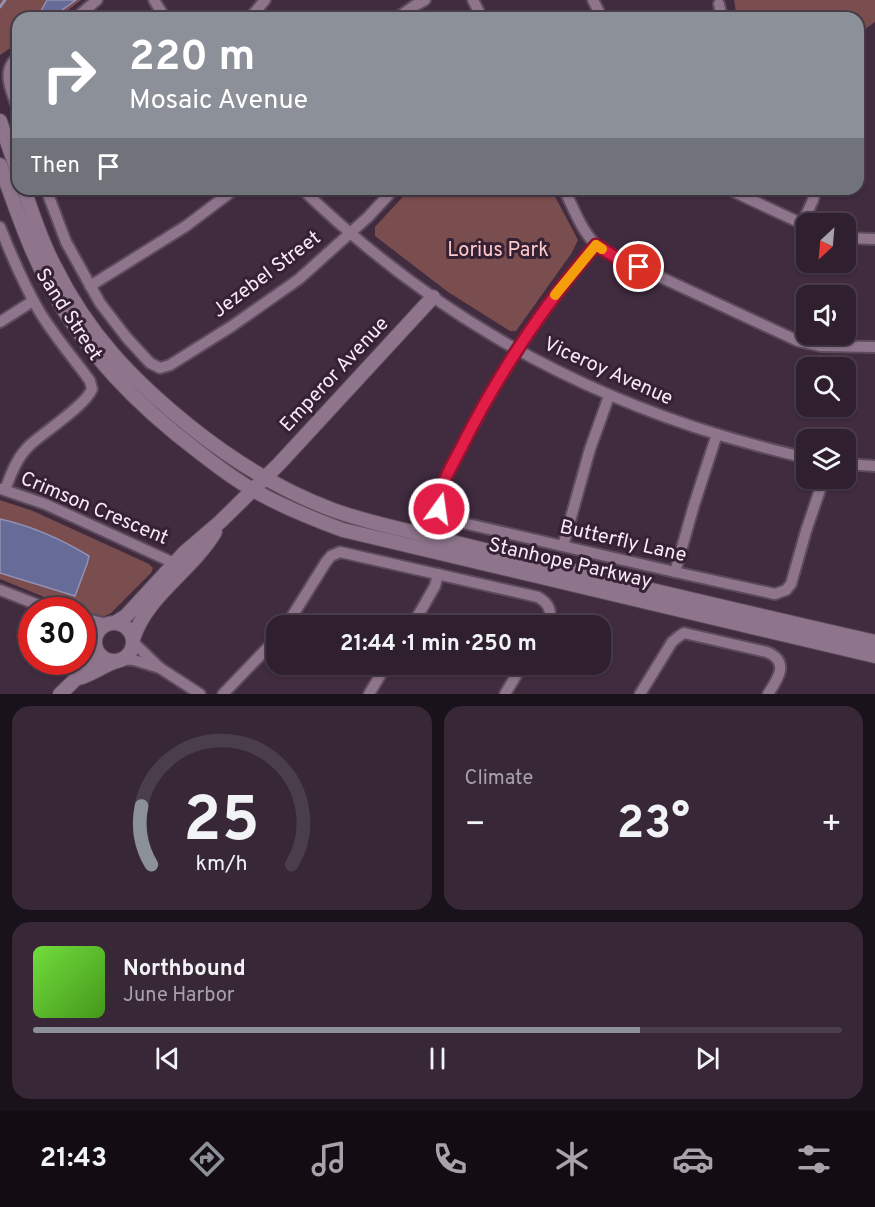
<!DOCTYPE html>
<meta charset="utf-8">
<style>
body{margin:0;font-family:Overpass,sans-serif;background:#382837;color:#f1f3f6;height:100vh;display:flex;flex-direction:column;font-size:22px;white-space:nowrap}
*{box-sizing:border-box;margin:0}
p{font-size:20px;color:#a8a3aa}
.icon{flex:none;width:33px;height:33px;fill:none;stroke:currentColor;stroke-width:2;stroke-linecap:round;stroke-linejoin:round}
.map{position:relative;height:694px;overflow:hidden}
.panel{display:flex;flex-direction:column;gap:12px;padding:12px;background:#1a121a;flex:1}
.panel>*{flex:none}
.top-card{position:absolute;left:12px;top:12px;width:852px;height:183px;border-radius:18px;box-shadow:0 2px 4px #0004,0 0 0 2px #4b3e4b;background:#8c9099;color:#fff;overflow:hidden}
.needle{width:39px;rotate:206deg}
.tools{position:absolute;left:796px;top:213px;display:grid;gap:12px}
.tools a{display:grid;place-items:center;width:60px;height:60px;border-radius:12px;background:#30202f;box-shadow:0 2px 4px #0004,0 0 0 2px #4b3e4b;font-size:30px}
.speed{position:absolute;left:18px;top:597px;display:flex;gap:12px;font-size:30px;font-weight:700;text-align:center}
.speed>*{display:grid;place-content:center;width:78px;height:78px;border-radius:50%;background:#30202f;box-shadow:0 2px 4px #0004,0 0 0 2px #4b3e4b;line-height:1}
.speed .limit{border:9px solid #d22;background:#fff;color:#111}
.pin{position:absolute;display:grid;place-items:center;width:51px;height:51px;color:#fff;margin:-26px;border:3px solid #fff;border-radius:50%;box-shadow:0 2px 6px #0007}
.me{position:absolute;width:66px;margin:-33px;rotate:14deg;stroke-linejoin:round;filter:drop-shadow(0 0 4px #0008)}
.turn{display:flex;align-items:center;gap:21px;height:126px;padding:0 18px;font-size:27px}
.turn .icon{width:78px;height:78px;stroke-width:2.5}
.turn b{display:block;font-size:42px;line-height:51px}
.then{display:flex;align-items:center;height:57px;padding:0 18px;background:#0003;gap:12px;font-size:22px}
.big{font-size:45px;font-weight:700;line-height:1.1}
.panel .card{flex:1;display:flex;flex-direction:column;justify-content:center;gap:9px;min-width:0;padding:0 21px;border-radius:18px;background:#382837}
.panel .dial{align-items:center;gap:0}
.dial svg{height:156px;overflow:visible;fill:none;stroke:#4b3e4b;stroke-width:7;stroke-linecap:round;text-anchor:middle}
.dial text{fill:#f1f3f6;stroke:none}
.song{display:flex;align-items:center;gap:18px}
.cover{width:72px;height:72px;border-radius:9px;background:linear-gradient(135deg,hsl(100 70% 55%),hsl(100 70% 35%))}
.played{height:6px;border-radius:3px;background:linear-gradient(90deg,#8c9099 75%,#4b3e4b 75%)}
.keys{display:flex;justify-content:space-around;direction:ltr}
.heat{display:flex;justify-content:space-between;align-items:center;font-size:33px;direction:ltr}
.panel .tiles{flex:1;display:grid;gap:12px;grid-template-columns:1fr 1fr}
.card:last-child{grid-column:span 2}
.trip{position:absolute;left:266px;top:615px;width:345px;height:60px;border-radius:18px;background:#30202f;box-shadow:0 2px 4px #0004,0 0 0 2px #4b3e4b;font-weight:700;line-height:60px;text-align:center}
.tabs{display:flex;height:96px;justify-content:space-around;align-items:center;background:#130d13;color:#a8a3aa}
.tabs .icon{width:42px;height:42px}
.tabs .current{color:#8c9099}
.tabs b{font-size:27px;color:#f1f3f6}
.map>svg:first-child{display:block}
.green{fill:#7a4d4e}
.water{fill:#666b97;stroke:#9291b4;stroke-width:1.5}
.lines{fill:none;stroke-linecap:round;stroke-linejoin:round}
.stream{stroke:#9291b4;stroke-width:3}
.street-casing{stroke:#5c4b5b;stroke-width:14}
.secondary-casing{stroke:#5c4b5b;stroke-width:16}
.street{stroke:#8e758c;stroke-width:10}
.secondary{stroke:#8e758c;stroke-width:14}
.route-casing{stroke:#92132f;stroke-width:15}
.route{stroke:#e11d48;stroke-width:10}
.slow{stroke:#f59e0b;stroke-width:10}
.labels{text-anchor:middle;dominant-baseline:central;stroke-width:6;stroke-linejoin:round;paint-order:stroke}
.park-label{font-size:20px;fill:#fdc9c9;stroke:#362134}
.street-label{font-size:20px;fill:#f7e9f6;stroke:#362134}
</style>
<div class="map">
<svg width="875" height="694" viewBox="0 0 875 694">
<rect width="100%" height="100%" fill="#402b3f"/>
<g class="green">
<path d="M0 0H81L58 18H18V43L0 55Z"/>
<path d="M734 0H875V22L858 34V18H737Z"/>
<path d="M410 189H551L578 240 571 254 516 331H510L448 292 375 236V227Z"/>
<path d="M0 500 33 511 149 564 153 568 151 573 111 613 103 617 83 612 82 610H76L0 579Z"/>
</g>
<g class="water">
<path d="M47 0H76L51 18H37Z"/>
<path d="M0 519C32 526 61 539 89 556L87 564 75 596 0 573Z"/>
</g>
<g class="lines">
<path class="stream" d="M0 7 5 0"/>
<g class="street-casing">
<g id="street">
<path d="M154 0 165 18"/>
<path d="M473 0 482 18"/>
<path d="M593 0 602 18"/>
<path d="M719 4 722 18"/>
<path d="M76 18 97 0"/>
<path d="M250 18 265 0"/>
<path d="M397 18 414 6 425 0"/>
<path d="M18 57C0 71 12 92 18 109"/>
<path d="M46 189 66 242 100 303 127 338 150 363 160 368 170 365 232 326 299 279 368 217 394 189"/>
<path d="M302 189C424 307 561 387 723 436 751 444 779 452 807 458"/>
<path d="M564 189C573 207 581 230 596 245 602 250 610 254 617 257L798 341 821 346 875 347"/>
<path d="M728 189 807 226"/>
<path d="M802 224 813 200 816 189"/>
<path d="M0 227C12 257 24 286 41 314 56 338 74 359 90 381L92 389C86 405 44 432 30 445 17 457 11 474 5 490"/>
<path d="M846 238 875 239"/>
<path d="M596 245C541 309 495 380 457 456 451 468 436 494 438 507 440 517 451 520 459 522L675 572 775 594 786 590 791 584 806 531 824 478"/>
<path d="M90 286 186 226 235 189"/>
<path d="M0 322 33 301"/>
<path d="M846 464 875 466"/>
<path d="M1 489 45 504 174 563"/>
<path d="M563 546 590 449 609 396"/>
<path d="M675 572 694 505 717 434"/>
<path d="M0 590 51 610"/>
<path d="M82 618 108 624"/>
<path d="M286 626 326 562 331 556 340 552 538 597C550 604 553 613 547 626"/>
<path d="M412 626 435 586 438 574"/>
<path d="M82 627 95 638"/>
<path d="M133 642 160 668 200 694"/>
<path d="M121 659 134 660 160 668"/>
<path d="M223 694 276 639"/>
<path d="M369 694 387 664"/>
<path d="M505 694 523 664"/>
<path d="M640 694 672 642 678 637 684 633 767 652C790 662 778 679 768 694"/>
</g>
</g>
<g class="secondary-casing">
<g id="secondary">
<path d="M0 121 18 173"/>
<path d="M0 165C15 205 28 246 48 283 85 352 137 405 199 452 217 466 235 480 255 491 283 507 313 519 343 530L875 656"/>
<path d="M24 189C33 215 41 241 54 265 88 334 132 380 192 428 236 463 280 490 333 510 360 520 388 526 416 533 456 543 496 553 536 562 649 590 762 616 875 642"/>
<circle cx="114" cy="642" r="19"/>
<path d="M115 623 126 616 185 552 220 522 279 464 433 297"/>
<path d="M133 639C147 595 192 571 215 532"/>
<path d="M78 678C92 675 103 665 117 661"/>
<path d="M60 694C75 680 91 667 95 645"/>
</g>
</g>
<use href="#street" class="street"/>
<use href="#secondary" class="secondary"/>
</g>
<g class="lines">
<g class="route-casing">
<path id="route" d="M439 509C436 492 452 465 460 450 497 376 542 307 596 245L617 258 639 267"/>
</g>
<use href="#route" class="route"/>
<path class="slow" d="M555 295 596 245 602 249"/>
</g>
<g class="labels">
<g class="park-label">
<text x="498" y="251">Lorius Park</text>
</g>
<g class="street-label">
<text transform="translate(267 275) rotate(-37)">Jezebel Street</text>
<text transform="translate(68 315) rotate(57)">Sand Street</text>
<text transform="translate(608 372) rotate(24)">Viceroy Avenue</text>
<text transform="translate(335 375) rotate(-47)">Emperor Avenue</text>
<text transform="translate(94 509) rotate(23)">Crimson Crescent</text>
<text transform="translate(623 542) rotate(13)">Butterfly Lane</text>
<text transform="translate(570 564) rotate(13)">Stanhope Parkway</text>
</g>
</g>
</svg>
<div class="tools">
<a><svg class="needle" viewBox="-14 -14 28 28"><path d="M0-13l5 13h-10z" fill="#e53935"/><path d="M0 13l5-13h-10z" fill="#a8a3aa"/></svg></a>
<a><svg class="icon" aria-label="sound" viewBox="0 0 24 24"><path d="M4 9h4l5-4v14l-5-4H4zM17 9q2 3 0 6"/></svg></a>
<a><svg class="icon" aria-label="search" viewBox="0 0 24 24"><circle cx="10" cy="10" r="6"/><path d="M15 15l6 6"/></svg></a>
<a><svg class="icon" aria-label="layers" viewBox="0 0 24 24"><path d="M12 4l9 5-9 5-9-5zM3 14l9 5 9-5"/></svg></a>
</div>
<div class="speed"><div class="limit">30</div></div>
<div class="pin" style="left:639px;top:267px;background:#d93025"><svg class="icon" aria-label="arrive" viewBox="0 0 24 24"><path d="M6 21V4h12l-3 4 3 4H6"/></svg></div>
<svg class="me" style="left:439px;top:509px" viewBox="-20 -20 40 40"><circle r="17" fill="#e11d48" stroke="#fff" stroke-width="3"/><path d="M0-11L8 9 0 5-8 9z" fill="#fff"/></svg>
<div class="trip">21:44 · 1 min · 250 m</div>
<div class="top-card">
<div class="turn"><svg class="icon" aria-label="right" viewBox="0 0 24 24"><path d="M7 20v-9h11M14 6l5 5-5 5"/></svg><div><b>220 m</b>Mosaic Avenue</div></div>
<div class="then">Then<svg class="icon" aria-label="arrive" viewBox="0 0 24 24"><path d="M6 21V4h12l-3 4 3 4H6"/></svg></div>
</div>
</div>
<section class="panel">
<div class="tiles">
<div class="card dial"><svg viewBox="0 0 100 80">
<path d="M14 69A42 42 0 1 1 86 69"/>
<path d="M14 69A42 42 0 0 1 9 39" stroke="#8c9099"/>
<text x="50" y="56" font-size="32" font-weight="700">25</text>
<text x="50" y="72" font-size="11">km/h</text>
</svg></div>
<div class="card"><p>Climate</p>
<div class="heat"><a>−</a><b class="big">23°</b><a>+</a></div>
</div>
<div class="card">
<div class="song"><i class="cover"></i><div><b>Northbound</b><p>June Harbor</p></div></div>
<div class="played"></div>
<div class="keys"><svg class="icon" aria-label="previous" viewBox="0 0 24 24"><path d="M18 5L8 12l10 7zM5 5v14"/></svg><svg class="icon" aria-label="pause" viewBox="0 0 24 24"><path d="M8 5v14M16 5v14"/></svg><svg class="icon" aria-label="next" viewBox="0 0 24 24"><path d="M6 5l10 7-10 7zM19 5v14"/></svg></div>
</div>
</div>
</section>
<nav class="tabs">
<b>21:43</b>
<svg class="icon current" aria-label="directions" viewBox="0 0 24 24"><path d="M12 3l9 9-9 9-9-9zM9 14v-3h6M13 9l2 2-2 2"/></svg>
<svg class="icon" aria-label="music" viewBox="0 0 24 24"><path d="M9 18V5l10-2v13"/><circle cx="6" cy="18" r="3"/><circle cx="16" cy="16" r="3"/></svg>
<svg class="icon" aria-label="phone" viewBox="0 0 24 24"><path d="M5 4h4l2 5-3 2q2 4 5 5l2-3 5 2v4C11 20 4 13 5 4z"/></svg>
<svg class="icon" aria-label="climate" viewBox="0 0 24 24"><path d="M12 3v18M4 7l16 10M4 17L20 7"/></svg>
<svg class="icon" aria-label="car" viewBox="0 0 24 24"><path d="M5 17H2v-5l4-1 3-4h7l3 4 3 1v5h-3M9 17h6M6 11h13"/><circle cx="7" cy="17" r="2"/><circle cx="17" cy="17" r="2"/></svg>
<svg class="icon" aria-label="filters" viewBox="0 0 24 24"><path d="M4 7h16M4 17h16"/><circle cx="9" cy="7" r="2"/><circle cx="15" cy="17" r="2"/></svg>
</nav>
